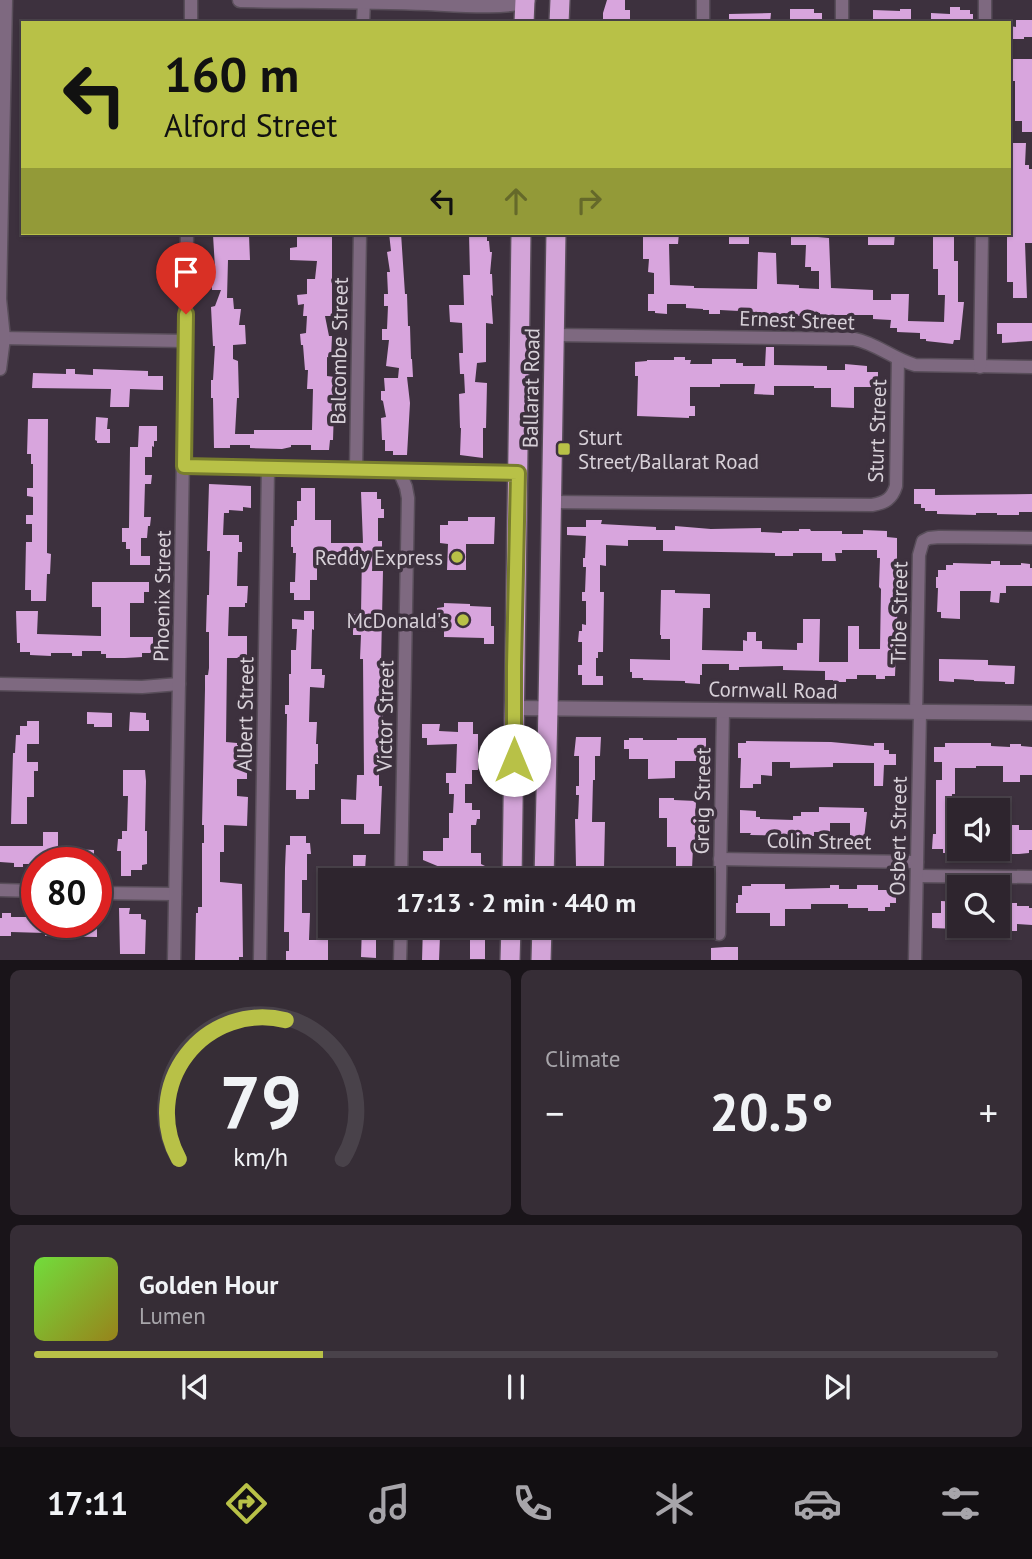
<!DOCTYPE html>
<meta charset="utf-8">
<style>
body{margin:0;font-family:"PT Sans",sans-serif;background:#362d36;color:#f1f3f6;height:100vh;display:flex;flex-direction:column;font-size:26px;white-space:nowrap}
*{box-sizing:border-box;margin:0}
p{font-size:23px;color:#a7a5aa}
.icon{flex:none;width:38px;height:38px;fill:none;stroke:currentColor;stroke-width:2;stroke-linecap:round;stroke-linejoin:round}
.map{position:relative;height:960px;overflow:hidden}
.drawer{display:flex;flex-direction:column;gap:10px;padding:10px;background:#191419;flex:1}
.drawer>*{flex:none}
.guide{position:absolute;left:21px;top:21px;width:990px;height:214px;border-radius:0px;box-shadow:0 2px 5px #0004,0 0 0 2px #49424a;background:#b8c147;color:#111;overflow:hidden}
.fabs{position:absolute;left:947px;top:798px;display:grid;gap:14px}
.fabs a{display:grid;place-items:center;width:63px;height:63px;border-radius:0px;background:#2e252e;box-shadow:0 2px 5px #0004,0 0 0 2px #49424a;font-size:35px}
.speed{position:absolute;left:21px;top:847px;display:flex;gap:14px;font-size:35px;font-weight:700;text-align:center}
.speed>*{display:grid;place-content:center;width:91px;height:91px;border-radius:50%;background:#2e252e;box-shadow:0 2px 5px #0004,0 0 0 2px #49424a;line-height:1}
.speed .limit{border:10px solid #d22;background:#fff;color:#111}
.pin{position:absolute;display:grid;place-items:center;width:60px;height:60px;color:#fff;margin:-72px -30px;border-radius:50% 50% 50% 0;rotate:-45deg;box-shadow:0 0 7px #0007}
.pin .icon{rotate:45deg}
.me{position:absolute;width:77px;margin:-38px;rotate:0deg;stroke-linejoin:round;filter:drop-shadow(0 0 5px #0008)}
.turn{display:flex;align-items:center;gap:24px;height:147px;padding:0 28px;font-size:32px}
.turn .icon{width:91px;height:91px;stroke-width:2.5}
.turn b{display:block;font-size:49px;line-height:60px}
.lanes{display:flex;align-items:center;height:66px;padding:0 28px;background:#0003;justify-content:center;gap:35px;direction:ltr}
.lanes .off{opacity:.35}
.big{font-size:52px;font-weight:700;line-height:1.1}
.drawer .tile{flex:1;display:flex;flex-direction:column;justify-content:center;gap:10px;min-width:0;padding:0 24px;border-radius:10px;background:#362d36}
.drawer .dial{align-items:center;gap:0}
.dial svg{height:182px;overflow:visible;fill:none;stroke:#49424a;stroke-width:7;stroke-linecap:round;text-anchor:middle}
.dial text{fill:#f1f3f6;stroke:none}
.song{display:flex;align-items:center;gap:21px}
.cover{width:84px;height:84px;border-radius:10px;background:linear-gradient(135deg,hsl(100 70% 55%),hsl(50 70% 35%))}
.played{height:7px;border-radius:4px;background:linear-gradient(90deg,#b8c147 30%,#49424a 30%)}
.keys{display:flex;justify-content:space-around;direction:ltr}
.heat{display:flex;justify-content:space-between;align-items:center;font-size:38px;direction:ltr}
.drawer .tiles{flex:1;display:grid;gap:10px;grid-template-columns:1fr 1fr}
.tile:last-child{grid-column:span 2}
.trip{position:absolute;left:318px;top:868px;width:396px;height:70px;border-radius:0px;background:#2e252e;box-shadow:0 2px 5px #0004,0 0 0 2px #49424a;font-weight:700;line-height:70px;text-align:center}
.dock{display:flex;height:112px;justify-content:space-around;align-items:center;background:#120f12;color:#a7a5aa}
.dock .icon{width:49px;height:49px}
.dock .selected{color:#b8c147}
.dock b{font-size:32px;color:#f1f3f6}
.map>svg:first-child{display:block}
.building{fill:#d8a5dd}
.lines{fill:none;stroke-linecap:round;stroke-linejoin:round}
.minor-casing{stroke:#594e5a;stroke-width:15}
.tertiary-casing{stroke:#594e5a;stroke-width:17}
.trunk-casing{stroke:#594e5a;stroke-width:22}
.minor{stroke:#7e6980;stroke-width:12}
.tertiary{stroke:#7e6980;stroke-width:14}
.trunk{stroke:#d3a4d8;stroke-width:19}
.route-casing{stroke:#787d2e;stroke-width:18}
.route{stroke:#b8c147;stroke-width:12}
.poi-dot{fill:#b8c147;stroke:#3d313e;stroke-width:2.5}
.labels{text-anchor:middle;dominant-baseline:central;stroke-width:7;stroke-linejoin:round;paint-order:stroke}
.street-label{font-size:21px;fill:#d7d0d8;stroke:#3d313e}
.poi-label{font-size:21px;fill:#d7d0d8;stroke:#3d313e;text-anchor:end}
</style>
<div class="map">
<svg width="1032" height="961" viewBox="0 0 1032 961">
<rect width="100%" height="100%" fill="#3d313e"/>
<g class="building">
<path d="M607 0H625V10H630V23H603V13Z"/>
<path d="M950 7H960V10H970V14H973V23H931V13L950 14Z"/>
<path d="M790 9H814V13H822V23H790Z"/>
<path d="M900 9H911V23H873V10L900 11Z"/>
<path d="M771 13 770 23H729V14Z"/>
<path d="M1016 20H1032V37H1024V39H1010V26L1016 27Z"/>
<path d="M1010 59H1032V132H1022V121H1015V81H1010Z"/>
<path d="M1010 143H1026L1025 165H1029V169H1032V243H1025L1027 298H1013V282H1007V233H1010Z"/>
<path d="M318 233H332V316H325L329 336H332L331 358 327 357V376L335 377 333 440H330L329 450H311V445H291V447L282 449 250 448V445H230V448H214L213 398H211V380H213L215 346H213L211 307 215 306 221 290H212L211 279 213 278V268H215L213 235H249L250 260H228L227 298H233L234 309H241L239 325H245L246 344 233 345V359L238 361 239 398H237L235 434H254V430H312L313 389H307L308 370H305L303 345H301L300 334 306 333 307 316H303L304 304 298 305 297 295 307 294V279H315L317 261 290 260V248L297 247V237L318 236Z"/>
<path d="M389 233H401L405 294H407L408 326H410L411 359H412L413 377H407L410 403 407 455H393V451H385V440H382L381 418 386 417 383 401 381 400V391H385L384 378H398L399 368 386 366 389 340H382V329H387L388 306H384V294H388L387 272H390L387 252 391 251Z"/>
<path d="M469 233H487V241H489L490 252H492L490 274H492L493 296 491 295 493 324 486 323V362L477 363 475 382 487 383 486 428H483V458L460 455 461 428H460L459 394 465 393 464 374H460L459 353H463L462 323 450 322 449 305H464L463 275H470Z"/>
<path d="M643 233H679L678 244H669L670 285 694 286V288L757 289 758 252 776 253 777 284 799 285V288L819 289V271H811V267H805L806 245H791V233H818V237L829 238 831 288 873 290V300H891V294H909L908 321 944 322 945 295H938V269H933V233H954V261H958V302H964L960 340H954L953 344 926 341V339H920V333L897 332V328H890L891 320 873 319V315H820V313L801 312V316L739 315V311L720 310V314H709V310H703V309L686 308V304H667V314L655 313V311H648V294H654V273L648 272 649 259H643Z"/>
<rect x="729" y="233" width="20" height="11"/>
<path d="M868 233H895L894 245H868Z"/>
<path d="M997 323H1032V341L1002 343V334H997Z"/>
<path d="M766 347H774V365L827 366V370H845V364L867 366V372H878V387H854V408L831 407V388H814V386H774V395L754 394 755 384H720V387H690V406H695V416H689V418L637 416 638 376H635V362L647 361V360H674V357H685V360H691L690 364H712V359H736V363H743V366H765Z"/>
<path d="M66 369H75V374L93 375V369L148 371V376H163V390L130 389 129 407H110L111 389 32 388 33 373 66 374Z"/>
<path d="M96 417 108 418 107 429H110V443H97V441L95 440Z"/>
<path d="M28 419H48L47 553 51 554 50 574H47L46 601H31V590H25L26 542H32V524H26V515H33V497L27 496V488H33V464H31V454H27Z"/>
<path d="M139 426H157V441H154V447L152 446V457H145V475H152L151 484H145L144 517H151L150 526H148L147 538H141V556H150V565H130V549H126V542H122V528H129L130 447H138Z"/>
<path d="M209 484 251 486V508L243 507V511L229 510V513H224L223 535H239V542H242V552H238L237 586H248L247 603H245V607H229L228 636H247V658H227L226 742 237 743V745L247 746V779H237V796L248 797 247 826 224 825V852H220V882L242 884 243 957H239V961H195L196 913H198V907H202V843H204V825H202L205 689V675H208L209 668V632H206L207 595H209L210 551H207Z"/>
<path d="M301 488H315V520H331V543H363L361 492H377V499H381V509H384V518H378V541H382V553H373L372 571H383L381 664V694H384L383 716V754H379V786H382L380 834H364V824H341V799L356 800 357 775H364L363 659H360L361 635H353V614H361L362 553 330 552V554H317V580H310V600H294V593H290V582H295L296 553H293V547H291V526H294V520H297V501H301Z"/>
<path d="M914 489H935V495L1032 494V512H1019V515H997V513H976V515L937 514V511H925V508H921V504H914Z"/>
<path d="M468 517H495L494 544H466V570H447L448 544 440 543V525H448V521H468Z"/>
<path d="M586 520H602L601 524 656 527V530H675V526L711 529 761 528V532L782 533V531H799V529H810L811 531H842V534H863V530L887 531V537L897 538V568L899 569 895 676H885V679H876V675H857V679H846V682H833V680H825V671L783 670V666L739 667V670H729V664H702V675H700V684L685 683V681L643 680V678H632V672H630V659L670 660V639H661V635H660L661 590H675V593L710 594V608H703L702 650 743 651V640L747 641V632H756V641H762V649L797 650V643H803V619H820L819 662H848V626H859V649H880L881 589 879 587 880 558H877V550H842V553H835L836 561H822V553H793V556H775V553L663 551V540H628V546L606 545V566L600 565V592H604L603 652H598V658H596V676H603V685H582V675H578V665H582V642H578L579 631H582V624L586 625V601H582V592H585L586 567H583V558H585L586 536 567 535V527H586Z"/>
<path d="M991 561H1000V565H1021V563L1030 564V568H1032V586H1006V593H1000L999 603 990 602 991 591H960V619L941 618V612H937L938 588H936V577H938V570H946V565H953V563L991 564Z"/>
<path d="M92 582H149V592H144V603H130V637H153V653H142V657L125 658H106V654H101V651H82V656H72V653H51V656L30 655V652H20V643H17L16 611H38L37 634 101 636V607H92Z"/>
<path d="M444 603 470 604V606L491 607V626H494V644H484V638L444 637V623H437V608L444 607Z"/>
<path d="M304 611H314V630L312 629 311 669H322V675H325L324 688 310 687 309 722H317L316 744H318V764H315V790H309V799H296V790H286L287 714H285V705H289V674H291V650H296L297 629H292V619L304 620Z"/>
<path d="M939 659 988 660V665L1015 666 1014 684H1005V682L974 681V680L954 679V682L939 681Z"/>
<path d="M87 712 112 713V727H94V724H87Z"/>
<path d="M130 712 146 713V720H149V731H129Z"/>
<path d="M27 721H39V744H27V762H38V771H34V797H27V824H11L13 753H15L16 735H20V726H27Z"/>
<path d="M458 722H473V734H478V770H472V784H465V803H472V810H480V819H477L476 825H471V853H481V864L485 866V880H471L423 860V851H443V838H449V813H453L454 794H449V783H446V773H456L457 744 427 745V738H422V724H440L439 731 458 732Z"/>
<path d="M576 737H601L600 756H595V780H593L592 822H605L604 868 643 866V875H640V880H568V869H575L576 867 575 819H578L579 795H576V786H579V756H574Z"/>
<path d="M629 738H643V740H677V738H706V761H675V778L648 779V759H629V749H624V740H629Z"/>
<path d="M746 741 831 742 874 746V743H884V750H889V754H896V765H884L883 786H874V763H833V767L790 768V762H772V776L761 775V784H753V788H740L741 758H738V743H746Z"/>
<path d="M945 743H991V746L1010 747V744H1021V746L1032 747V775H1020V782H1003V766H976V768H955V794H952L951 820H959V850H952V853H943V849H932L933 834H936V780H942V762H934V747H945Z"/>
<path d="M123 770H145L146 781 145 831H147V864L142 865V870H131V876H121V851H117L118 839H122V831H127L128 796H123Z"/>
<path d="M659 798H674V800L696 801 695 827H698V838H695V847H693L692 869H697V878H676V847H667V818H659Z"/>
<path d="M819 807 864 808V812H867L864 839 850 838V823H830V832H814V836L750 835 751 833H740V810L756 811V817H760V819L793 820V816H801V812H819Z"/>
<path d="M1001 825H1019V830H1032V850H1029V853L1019 854H1009V851H1000Z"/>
<path d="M43 832H58V846H67V849L94 850V863H33V864H23V867H14V863L0 862V846H43Z"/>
<path d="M290 836H306V843H310L311 854H307V880H302V913H310L309 940H328V961L286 960V951H289V932H284L285 868 286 845H290Z"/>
<path d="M353 855H366L365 870H378V880H353Z"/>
<path d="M751 884H785V889L830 888V885H839V889H857V885H878V890H890V894H896V903H890V907H885V911H868V908H848V904H811V909H785V926H770V913H736V903H738V895H742V886H751Z"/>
<path d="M941 901 959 902V929L932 928V913H941Z"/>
<path d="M1008 903H1017V906H1029V908H1032V925L1017 924V931H999V908H1008Z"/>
<path d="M119 908H130L129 914H141V919L146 920 145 954H120Z"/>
<path d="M2 913H11V917H37V922H97V937L45 936V933L11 932V936H0V918H2Z"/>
<path d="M362 926H374V939H376V958L361 957Z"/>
<path d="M423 926H453V936H440L439 961H422Z"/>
<path d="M965 926H994V938H964Z"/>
<path d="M470 936 485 937V959H470Z"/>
<path d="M725 947H738V961H711V948Z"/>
</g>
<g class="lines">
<g class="minor-casing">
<g id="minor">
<path d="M703 0V23"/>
<path d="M191 23V0"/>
<path d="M363 23 364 0"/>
<path d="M842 23V0"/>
<path d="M985 23V0"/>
<path d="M555 335 854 339C876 343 893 359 915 365L1032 367"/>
<path d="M0 338 186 341"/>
<path d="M980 367 982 233"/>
<path d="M0 369 4 338 0 299 6 0"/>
<path d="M184 466 518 473"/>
<path d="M356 470 360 233"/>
<path d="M399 471 406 487 408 498 401 880"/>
<path d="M551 502 872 505C885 503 892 499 896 486L898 359"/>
<path d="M0 684 142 687 179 684"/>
<path d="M916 713 919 555 923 541 929 538 939 537 1032 538"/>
<path d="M720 859 917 862"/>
<path d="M917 876 1032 877"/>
<path d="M0 890 37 891"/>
<path d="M96 893 175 894"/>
<path d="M719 934 723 710"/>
<path d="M174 961 187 233"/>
<path d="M260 961 268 468"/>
<path d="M400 961 401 926"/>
<path d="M915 961 920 713"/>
</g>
</g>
<g class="tertiary-casing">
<g id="tertiary">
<path d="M240 0C303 1 365 1 427 3 451 4 509 9 528 0"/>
<path d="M514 708 1032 713"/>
</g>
</g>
<g class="trunk-casing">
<g id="trunk">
<path d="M524 23 525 0"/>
<path d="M559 23 560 0"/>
<path d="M512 880 521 233"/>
<path d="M544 880 548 708 556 233"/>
<path d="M510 961 511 926"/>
<path d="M541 961 542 926"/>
</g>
</g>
<use href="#minor" class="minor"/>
<use href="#tertiary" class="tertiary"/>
<use href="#trunk" class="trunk"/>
</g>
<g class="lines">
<g class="route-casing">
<path id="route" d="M186 314 184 466 518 473 514 666V760"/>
</g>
<use href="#route" class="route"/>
</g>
<g class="poi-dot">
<rect x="557" y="442" width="14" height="14" rx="3.5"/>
<circle cx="457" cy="557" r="7"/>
<circle cx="463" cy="620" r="7"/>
</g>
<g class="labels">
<g class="street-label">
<text transform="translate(797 320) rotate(2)">Ernest Street</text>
<text transform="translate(339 351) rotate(-89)">Balcombe Street</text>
<text transform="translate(531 388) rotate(-89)">Ballarat Road</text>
<text transform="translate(877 431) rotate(-88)">Sturt Street</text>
<text transform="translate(162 596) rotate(-89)">Phoenix Street</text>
<text transform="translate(899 613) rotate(-89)">Tribe Street</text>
<text transform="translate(773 690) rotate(1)">Cornwall Road</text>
<text transform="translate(245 714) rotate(-89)">Albert Street</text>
<text transform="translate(385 716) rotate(-89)">Victor Street</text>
<text transform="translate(702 801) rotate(-89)">Greig Street</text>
<text transform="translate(898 836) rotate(-89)">Osbert Street</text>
<text transform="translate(819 841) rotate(1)">Colin Street</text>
</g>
<g class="poi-label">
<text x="578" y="437" text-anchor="start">Sturt<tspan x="578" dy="24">Street/Ballarat Road</tspan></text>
<text x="443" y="557">Reddy Express</text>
<text x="449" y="620">McDonald's</text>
</g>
</g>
</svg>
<div class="fabs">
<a><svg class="icon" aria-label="sound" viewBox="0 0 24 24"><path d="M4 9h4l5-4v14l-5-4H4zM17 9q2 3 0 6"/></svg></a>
<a><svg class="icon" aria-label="search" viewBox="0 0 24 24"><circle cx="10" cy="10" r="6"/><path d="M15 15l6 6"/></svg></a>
</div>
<div class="speed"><div class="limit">80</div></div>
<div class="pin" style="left:186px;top:314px;background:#d93025"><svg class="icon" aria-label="arrive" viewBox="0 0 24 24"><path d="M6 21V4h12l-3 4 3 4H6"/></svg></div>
<svg class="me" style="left:514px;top:760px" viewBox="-20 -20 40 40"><circle r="19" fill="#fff"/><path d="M0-13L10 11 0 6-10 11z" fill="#b8c147"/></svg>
<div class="trip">17:13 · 2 min · 440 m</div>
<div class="guide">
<div class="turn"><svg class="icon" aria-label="left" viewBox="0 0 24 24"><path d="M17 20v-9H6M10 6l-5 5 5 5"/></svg><div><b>160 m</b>Alford Street</div></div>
<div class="lanes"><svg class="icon" aria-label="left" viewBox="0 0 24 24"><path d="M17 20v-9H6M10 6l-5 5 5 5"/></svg><svg class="icon off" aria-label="ahead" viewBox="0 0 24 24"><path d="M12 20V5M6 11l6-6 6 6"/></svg><svg class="icon off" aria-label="right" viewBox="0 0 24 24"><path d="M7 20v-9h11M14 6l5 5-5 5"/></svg></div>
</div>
</div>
<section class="drawer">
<div class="tiles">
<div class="tile dial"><svg viewBox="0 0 100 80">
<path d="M14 69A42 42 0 1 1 86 69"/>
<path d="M14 69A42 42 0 0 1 61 8" stroke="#b8c147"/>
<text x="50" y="56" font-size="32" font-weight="700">79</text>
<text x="50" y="72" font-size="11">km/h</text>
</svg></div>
<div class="tile"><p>Climate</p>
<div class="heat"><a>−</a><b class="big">20.5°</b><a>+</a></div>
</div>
<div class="tile">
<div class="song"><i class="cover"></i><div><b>Golden Hour</b><p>Lumen</p></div></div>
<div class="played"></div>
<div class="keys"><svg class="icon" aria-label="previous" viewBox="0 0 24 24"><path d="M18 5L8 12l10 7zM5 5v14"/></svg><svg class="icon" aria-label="pause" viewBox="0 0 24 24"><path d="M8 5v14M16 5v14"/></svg><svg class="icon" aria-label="next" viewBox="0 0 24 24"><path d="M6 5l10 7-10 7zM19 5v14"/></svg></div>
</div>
</div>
</section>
<nav class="dock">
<b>17:11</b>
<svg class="icon selected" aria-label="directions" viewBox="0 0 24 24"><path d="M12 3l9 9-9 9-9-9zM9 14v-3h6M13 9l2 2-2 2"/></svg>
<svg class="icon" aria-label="music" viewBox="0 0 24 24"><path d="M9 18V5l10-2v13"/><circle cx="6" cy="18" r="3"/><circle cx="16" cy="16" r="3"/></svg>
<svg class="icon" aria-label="phone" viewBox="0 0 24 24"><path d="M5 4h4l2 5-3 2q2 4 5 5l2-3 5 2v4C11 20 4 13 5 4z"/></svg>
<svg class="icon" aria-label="climate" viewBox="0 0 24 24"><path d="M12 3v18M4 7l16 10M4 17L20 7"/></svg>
<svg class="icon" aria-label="car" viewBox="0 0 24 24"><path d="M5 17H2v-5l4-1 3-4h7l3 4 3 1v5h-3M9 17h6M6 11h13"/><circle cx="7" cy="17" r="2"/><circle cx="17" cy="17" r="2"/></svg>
<svg class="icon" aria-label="filters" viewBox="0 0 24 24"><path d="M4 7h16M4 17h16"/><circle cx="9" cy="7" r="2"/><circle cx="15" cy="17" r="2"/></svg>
</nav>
